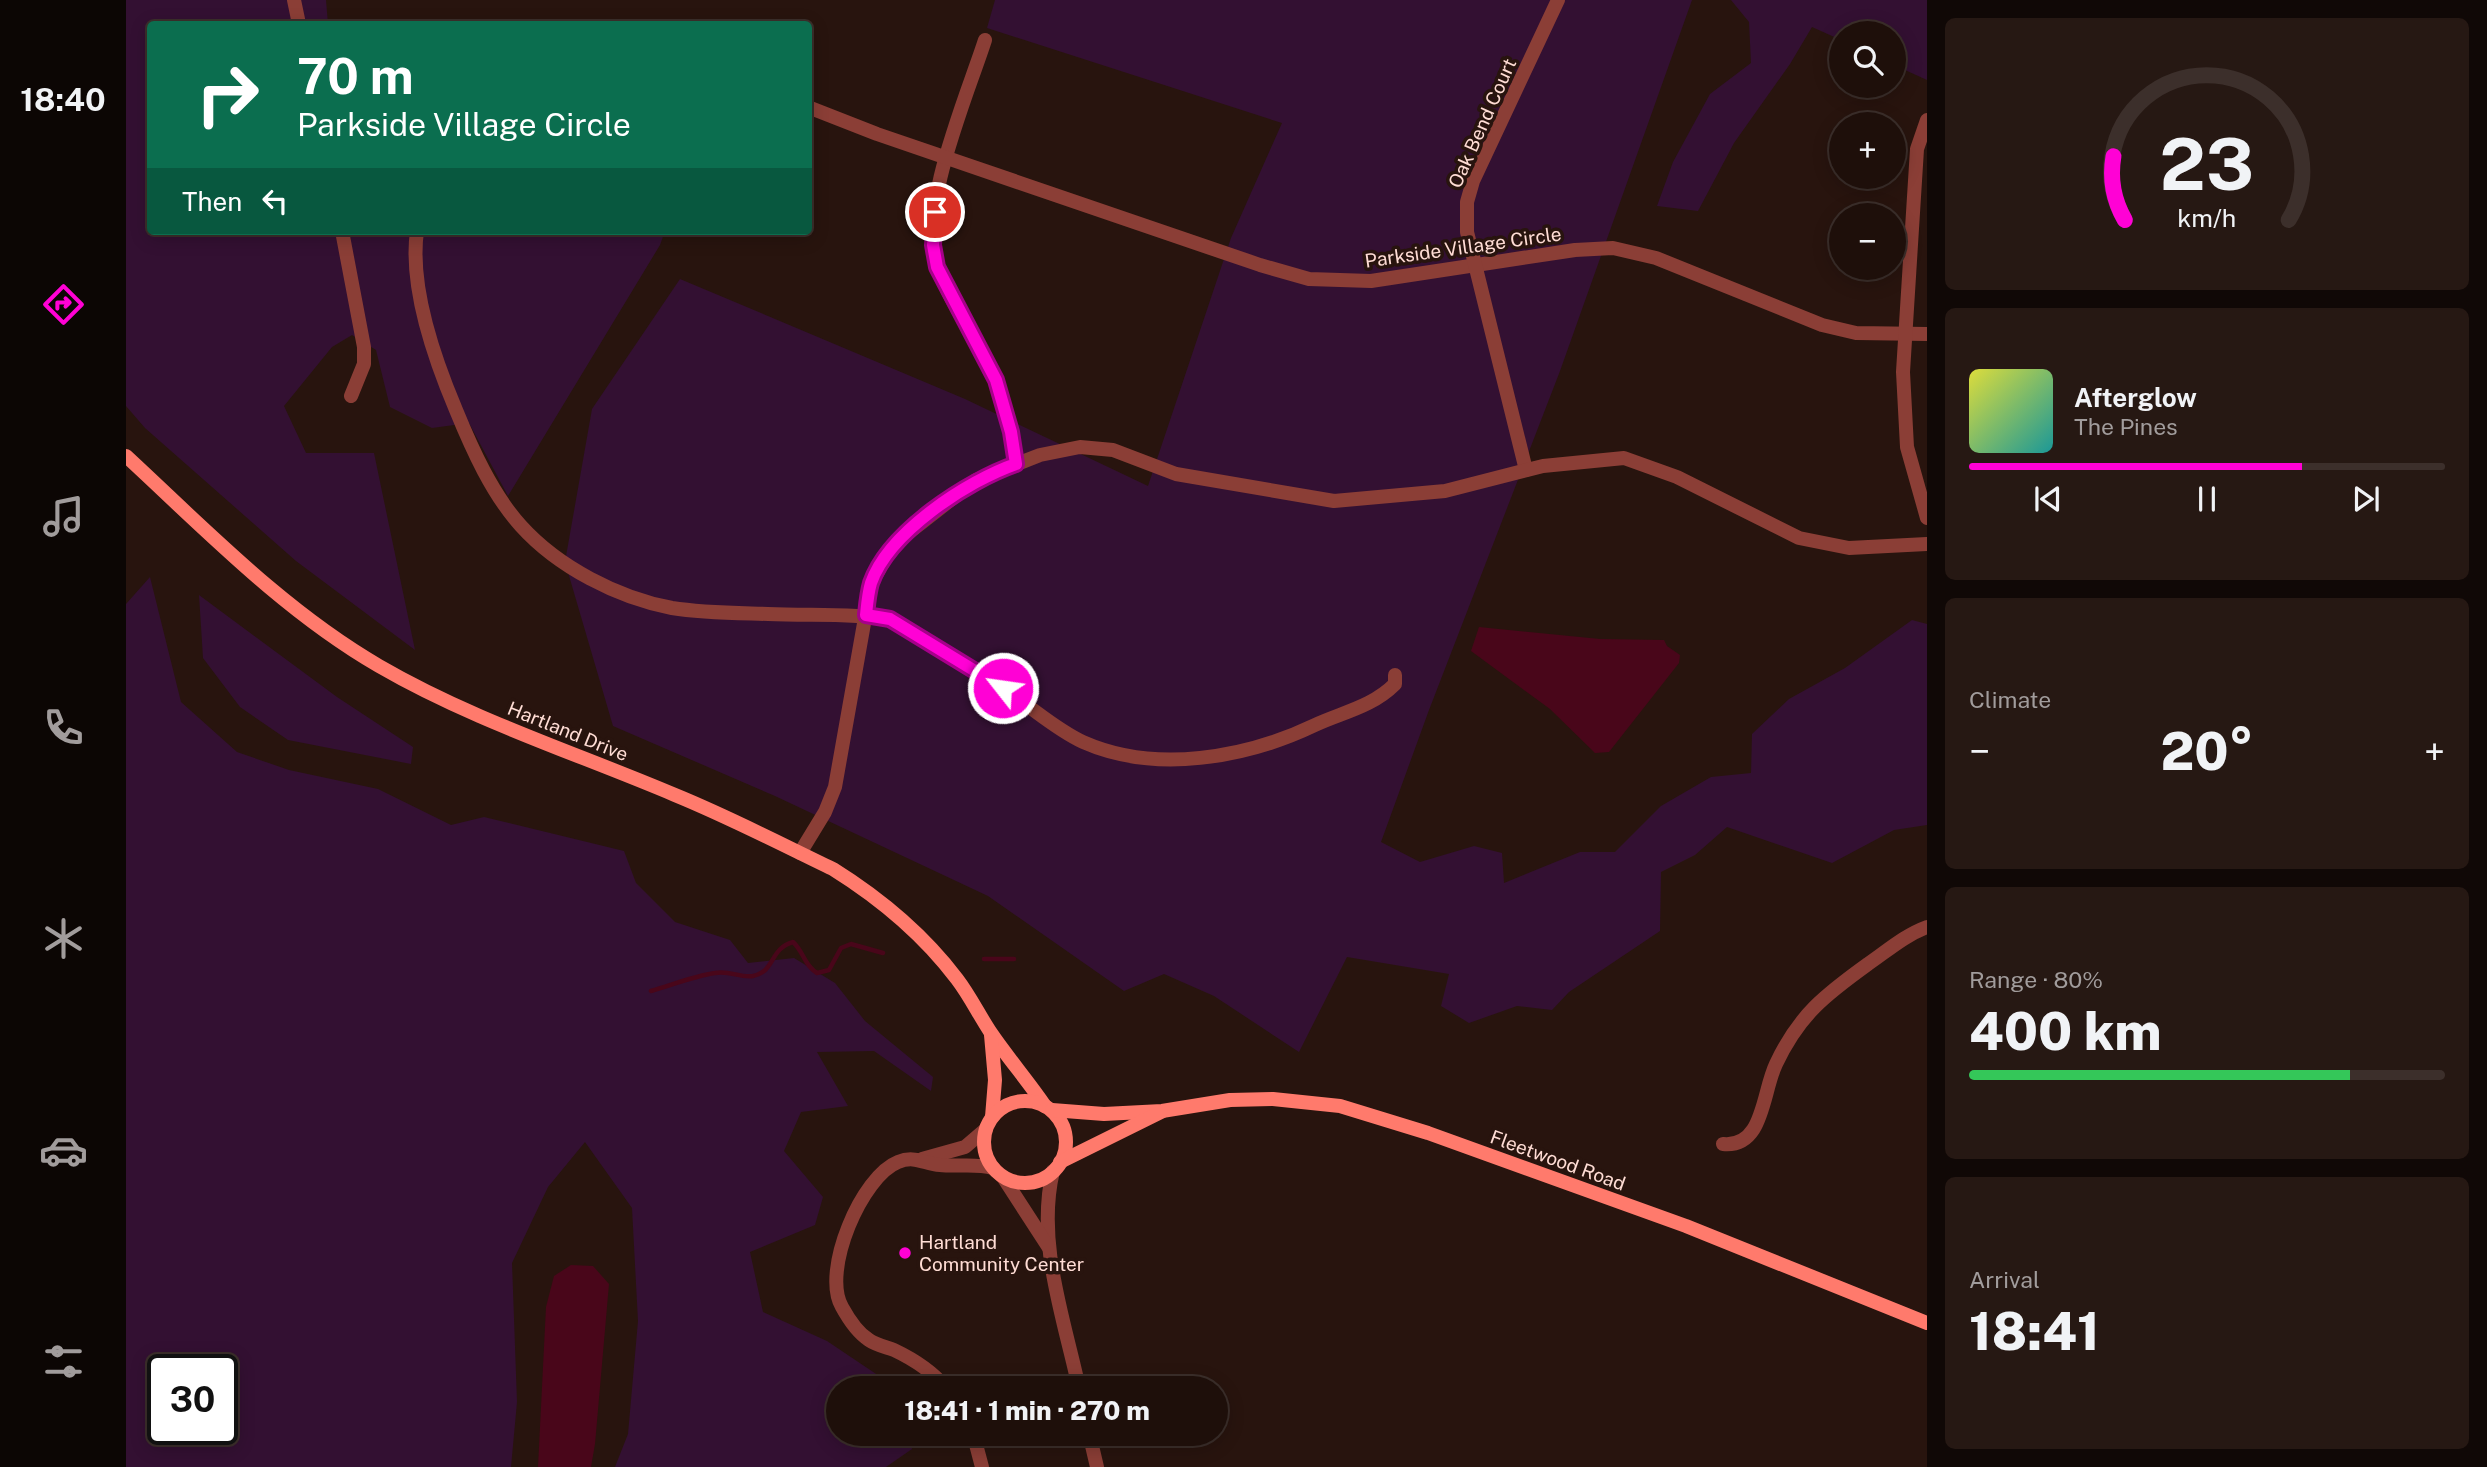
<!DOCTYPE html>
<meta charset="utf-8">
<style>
body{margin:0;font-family:"Public Sans",sans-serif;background:#261813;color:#f1f3f6;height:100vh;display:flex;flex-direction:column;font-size:26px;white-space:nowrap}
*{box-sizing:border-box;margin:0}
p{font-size:23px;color:#a19c9c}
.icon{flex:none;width:38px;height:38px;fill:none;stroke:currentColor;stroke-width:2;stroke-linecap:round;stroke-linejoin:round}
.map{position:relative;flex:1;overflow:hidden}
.sheet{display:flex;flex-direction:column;gap:18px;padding:18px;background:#100806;width:560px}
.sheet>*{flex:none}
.hud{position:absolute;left:21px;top:21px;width:665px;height:214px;border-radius:7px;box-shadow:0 4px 18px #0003,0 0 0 2px #3c2f2b;background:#0b6e4f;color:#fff;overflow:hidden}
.controls{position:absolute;left:1703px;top:21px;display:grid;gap:14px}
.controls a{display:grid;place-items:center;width:77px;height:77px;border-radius:50%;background:#1e0f0a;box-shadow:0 4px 18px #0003,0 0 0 2px #3c2f2b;font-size:35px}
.speed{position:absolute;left:21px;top:1354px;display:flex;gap:14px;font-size:35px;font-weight:700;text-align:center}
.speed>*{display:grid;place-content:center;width:91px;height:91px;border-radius:50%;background:#1e0f0a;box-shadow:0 4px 18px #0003,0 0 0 2px #3c2f2b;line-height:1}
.speed .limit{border:4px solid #111;border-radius:10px;background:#fff;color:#111}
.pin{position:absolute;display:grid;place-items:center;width:60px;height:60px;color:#fff;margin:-30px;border:4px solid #fff;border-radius:50%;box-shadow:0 2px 7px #0007}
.me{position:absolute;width:77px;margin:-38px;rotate:300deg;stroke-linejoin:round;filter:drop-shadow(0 0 5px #0008)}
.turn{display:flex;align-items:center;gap:24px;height:147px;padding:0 35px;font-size:32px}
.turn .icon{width:91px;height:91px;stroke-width:2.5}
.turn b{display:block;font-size:49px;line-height:60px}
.then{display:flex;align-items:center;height:66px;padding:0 35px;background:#0003;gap:14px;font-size:26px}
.big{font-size:52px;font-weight:800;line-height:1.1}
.sheet .widget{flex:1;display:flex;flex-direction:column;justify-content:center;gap:10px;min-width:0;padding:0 24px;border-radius:10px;background:#261813}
.sheet .dial{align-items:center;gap:0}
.dial svg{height:182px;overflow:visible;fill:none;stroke:#3c2f2b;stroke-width:7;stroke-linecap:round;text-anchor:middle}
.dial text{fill:#f1f3f6;stroke:none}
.song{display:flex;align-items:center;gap:21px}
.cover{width:84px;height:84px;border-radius:10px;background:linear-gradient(135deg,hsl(60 70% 55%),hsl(180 70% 35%))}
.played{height:7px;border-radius:4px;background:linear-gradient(90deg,#ff01d5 70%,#3c2f2b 70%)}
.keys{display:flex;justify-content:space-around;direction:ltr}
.heat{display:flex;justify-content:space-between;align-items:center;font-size:38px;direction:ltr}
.charge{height:10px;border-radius:5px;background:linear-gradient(90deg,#34c759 80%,#3c2f2b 0)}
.trip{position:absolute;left:700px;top:1376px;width:402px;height:70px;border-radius:35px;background:#1e0f0a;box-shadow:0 4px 18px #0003,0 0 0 2px #3c2f2b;font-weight:800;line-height:70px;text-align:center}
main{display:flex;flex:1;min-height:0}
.tab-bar{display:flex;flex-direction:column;width:126px;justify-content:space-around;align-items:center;background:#0c0604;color:#a19c9c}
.tab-bar .icon{width:49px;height:49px}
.tab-bar .current{color:#ff01d5}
.tab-bar b{font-size:32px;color:#f1f3f6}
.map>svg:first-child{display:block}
.green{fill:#331032;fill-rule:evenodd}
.water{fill:#49061a}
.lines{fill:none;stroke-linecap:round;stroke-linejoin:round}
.stream{stroke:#49061a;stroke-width:4.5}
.minor{stroke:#8b3e36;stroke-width:14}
.tertiary{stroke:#8b3e36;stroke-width:14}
.secondary{stroke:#ff7a6c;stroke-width:14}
.route-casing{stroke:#a6018a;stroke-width:18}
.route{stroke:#ff01d5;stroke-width:12}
.poi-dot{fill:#ff01d5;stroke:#28140e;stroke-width:2.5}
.labels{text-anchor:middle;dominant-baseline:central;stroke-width:7;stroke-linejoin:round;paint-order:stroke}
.street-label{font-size:19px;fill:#ffddd5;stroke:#28140e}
.poi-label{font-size:19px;fill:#ffddd5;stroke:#28140e;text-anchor:start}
</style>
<main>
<nav class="tab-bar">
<b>18:40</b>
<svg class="icon current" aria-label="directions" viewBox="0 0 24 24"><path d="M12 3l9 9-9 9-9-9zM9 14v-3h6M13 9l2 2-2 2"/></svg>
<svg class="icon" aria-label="music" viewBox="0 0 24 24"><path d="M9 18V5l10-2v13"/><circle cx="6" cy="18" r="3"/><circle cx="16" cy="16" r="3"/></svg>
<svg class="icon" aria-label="phone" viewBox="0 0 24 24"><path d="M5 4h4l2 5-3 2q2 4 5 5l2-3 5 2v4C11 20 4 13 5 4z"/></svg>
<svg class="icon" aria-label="climate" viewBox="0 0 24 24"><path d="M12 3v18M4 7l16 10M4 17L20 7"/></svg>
<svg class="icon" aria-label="car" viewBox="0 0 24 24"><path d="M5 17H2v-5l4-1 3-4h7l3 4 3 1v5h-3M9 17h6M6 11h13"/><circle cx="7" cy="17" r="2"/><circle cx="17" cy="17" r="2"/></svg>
<svg class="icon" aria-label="filters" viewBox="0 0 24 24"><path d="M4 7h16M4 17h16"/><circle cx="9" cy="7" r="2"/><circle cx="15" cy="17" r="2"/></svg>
</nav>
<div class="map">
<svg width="1801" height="1467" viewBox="0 0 1801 1467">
<rect width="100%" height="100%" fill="#28140e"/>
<g class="green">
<path d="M0 0H200L202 24H24V231H539L534 245 382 496 343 423 306 428 264 407 250 350 226 335 206 347 158 406 180 453H248L289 650 170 561 19 428 0 406Z"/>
<path d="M869 0H1566L1434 371 1303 710 1255 842 1294 862 1348 846 1376 853 1378 883 1454 852H1489L1535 806 1585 777 1625 773 1626 734 1663 699 1719 668 1786 620 1801 624V825L1768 830 1706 863 1601 827 1569 855 1535 872 1534 931 1443 992 1426 1010 1391 1006 1343 1023 1315 1006 1323 974 1221 957 1173 1052 1088 996 1038 974 998 991 862 896 649 796 487 726 439 562 466 409 554 279 839 399 1022 486 1105 238 1156 123 861 28Z"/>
<path d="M1605 0H1801V80L1768 65V33H1715V40L1686 27 1664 64 1608 143 1572 211 1531 206 1547 162 1584 94 1625 63 1623 22Z"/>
<path d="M24 577 55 702 111 752 163 770 252 789 325 825 358 817 498 851 510 883 549 922 604 940 622 963 668 958 709 983 739 1021 807 1077 805 1091 748 1051 691 1052 722 1106 675 1112 658 1151 697 1197 689 1225 624 1252 637 1312 701 1341 765 1384 766 1388H712V1433H781L786 1449 760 1467H489L502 1434 512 1321 506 1208 459 1142 422 1187 386 1263 391 1402 385 1467H0V604ZM96 1370V1430H37V1370Z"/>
<path d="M73 595 211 697 287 747 285 764 162 740 114 707 77 658Z"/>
</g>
<g class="water">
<path d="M1353 627 1474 639 1538 640 1541 646 1554 655 1553 663 1483 752 1469 753 1424 709 1345 651Z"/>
<path d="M445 1265 467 1266 483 1284 469 1444 465 1467H412L420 1307 428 1276Z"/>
</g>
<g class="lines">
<g class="stream">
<path d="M858 959H888"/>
<path d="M525 991C546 985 568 976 589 973 603 970 614 978 627 976 650 971 643 949 667 942 678 952 678 965 691 973L703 970 715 948 725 944 757 953"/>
</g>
<g class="minor">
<path d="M168 0 173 24"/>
<path d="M859 40C841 96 791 211 811 267 824 303 849 336 865 371 879 400 885 433 890 464"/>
<path d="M682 107 751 134 1134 265 1183 279 1245 281 1449 250 1487 248 1530 258 1696 325 1730 333 1801 334"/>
<path d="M1801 120 1791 149 1777 372 1781 447 1801 518"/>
<path d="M216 231 238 347V364L225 396"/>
<path d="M291 231C283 287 308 358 330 410 346 449 366 494 395 526 432 567 492 598 546 608 577 613 611 613 642 614 682 616 723 613 764 619 802 645 843 667 882 692 907 708 929 729 957 742 1029 774 1120 758 1189 725 1217 712 1246 707 1269 684V675"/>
<path d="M1400 470 1341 232V202L1347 181 1432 0"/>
<path d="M674 853 699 812 709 787 745 584 767 545 850 480 914 455 954 447 987 450 1050 474 1208 501 1319 491 1417 466 1498 458 1551 477 1673 538 1723 548 1801 544"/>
<path d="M1597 1144C1638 1148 1636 1093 1650 1064 1673 1015 1699 995 1742 964 1761 951 1779 935 1801 927"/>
<path d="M796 1159 839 1147 860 1129"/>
<path d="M820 1388C806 1371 787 1359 768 1350 760 1347 750 1345 743 1340 732 1333 722 1318 716 1307 695 1271 736 1176 772 1162 789 1155 798 1164 814 1165 832 1167 849 1163 867 1168"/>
<path d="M847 1433 856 1467"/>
</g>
<g class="tertiary">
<path d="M927 1171C910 1242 938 1318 953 1388"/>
<path d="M877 1177 923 1248"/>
<path d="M963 1433 971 1467"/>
</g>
<g class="secondary">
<path d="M0 456C80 530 158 611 253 666 346 720 450 753 549 795 603 817 655 844 707 869 755 899 797 934 831 979 844 996 853 1015 865 1033 882 1058 902 1081 919 1106"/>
<path d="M865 1035 869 1080 866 1117"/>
<circle cx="899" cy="1142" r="41"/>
<path d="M926 1110 978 1114 1036 1111 1104 1100 1147 1099 1214 1106 1302 1133 1560 1226 1801 1323"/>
<path d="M934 1162 1035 1112"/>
</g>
</g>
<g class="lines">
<g class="route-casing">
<path id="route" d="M809 212 807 245 811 267 870 380 885 432 890 464C841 481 763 532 745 583 742 593 741 605 740 615L764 619 877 688"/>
</g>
<use href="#route" class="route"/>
</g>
<circle class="poi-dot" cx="779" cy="1253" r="7"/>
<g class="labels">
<g class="street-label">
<text transform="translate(1356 123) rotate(-66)">Oak Bend Court</text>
<text transform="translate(1337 247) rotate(-8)">Parkside Village Circle</text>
<text transform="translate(442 731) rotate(22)">Hartland Drive</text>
<text transform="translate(1432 1160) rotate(20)">Fleetwood Road</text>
</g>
<g class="poi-label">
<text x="793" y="1242">Hartland<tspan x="793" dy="22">Community Center</tspan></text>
</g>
</g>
</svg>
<div class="controls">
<a><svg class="icon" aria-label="search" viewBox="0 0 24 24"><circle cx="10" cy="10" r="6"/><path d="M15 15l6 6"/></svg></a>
<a>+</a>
<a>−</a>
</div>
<div class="speed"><div class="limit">30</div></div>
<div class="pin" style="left:809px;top:212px;background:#d93025"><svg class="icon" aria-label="arrive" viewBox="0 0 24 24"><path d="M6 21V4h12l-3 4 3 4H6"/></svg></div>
<svg class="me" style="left:877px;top:688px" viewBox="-20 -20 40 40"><circle r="17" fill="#ff01d5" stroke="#fff" stroke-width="3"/><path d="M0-11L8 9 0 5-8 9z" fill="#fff"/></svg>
<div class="trip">18:41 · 1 min · 270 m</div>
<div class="hud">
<div class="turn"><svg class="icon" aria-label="right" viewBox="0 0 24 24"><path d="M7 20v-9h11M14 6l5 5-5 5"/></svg><div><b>70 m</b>Parkside Village Circle</div></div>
<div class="then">Then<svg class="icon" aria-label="left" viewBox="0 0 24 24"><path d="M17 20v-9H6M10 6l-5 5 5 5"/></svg></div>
</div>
</div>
<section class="sheet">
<div class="widget dial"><svg viewBox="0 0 100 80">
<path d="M14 69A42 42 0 1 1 86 69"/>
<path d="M14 69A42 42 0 0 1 9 41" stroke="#ff01d5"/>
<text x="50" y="56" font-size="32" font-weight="700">23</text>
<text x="50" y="72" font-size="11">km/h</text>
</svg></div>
<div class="widget">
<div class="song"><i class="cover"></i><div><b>Afterglow</b><p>The Pines</p></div></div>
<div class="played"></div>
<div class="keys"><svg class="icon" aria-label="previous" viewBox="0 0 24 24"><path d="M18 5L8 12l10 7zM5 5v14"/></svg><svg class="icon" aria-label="pause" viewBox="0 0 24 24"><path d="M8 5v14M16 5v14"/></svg><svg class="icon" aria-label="next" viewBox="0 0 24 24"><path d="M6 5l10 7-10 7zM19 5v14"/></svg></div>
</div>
<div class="widget"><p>Climate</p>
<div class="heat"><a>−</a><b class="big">20°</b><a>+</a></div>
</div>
<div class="widget"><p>Range · 80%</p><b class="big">400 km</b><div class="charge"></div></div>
<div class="widget"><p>Arrival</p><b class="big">18:41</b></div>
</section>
</main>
